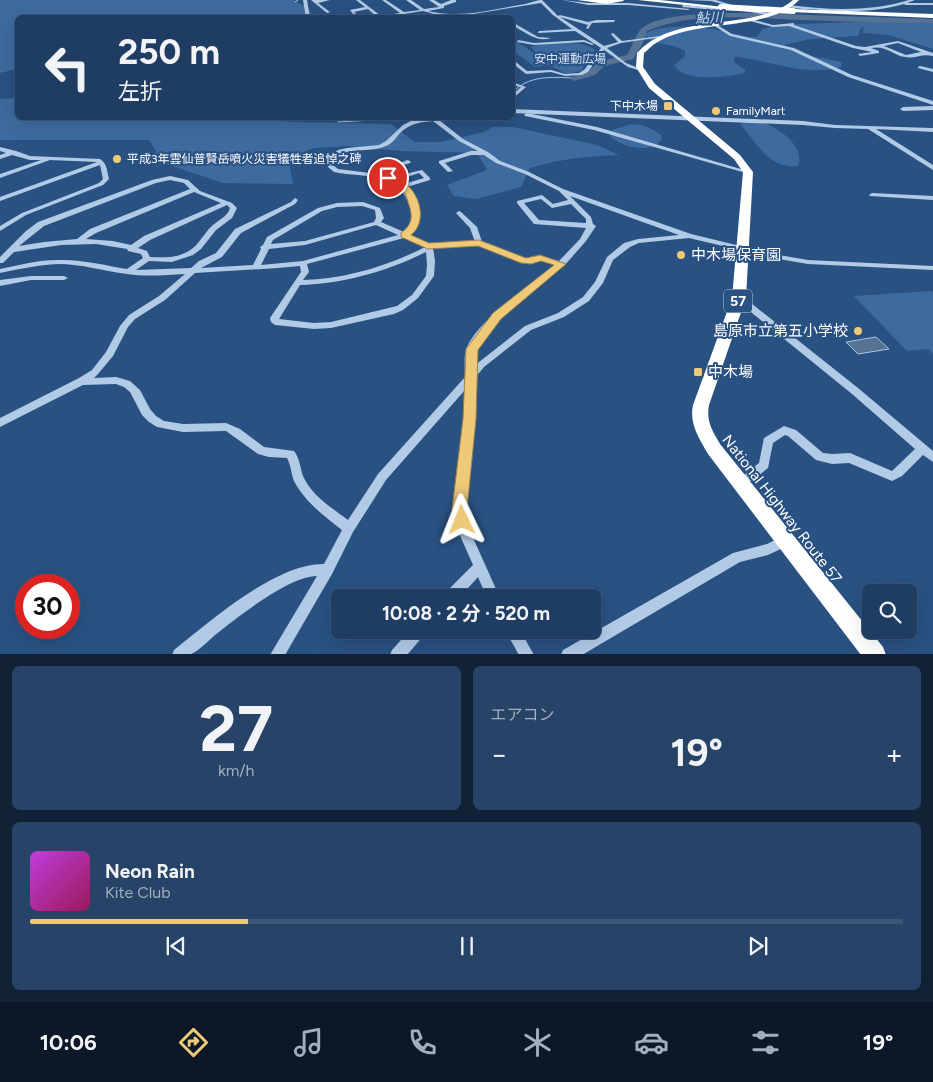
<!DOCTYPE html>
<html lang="ja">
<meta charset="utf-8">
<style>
body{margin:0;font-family:Figtree,"Noto Sans JP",sans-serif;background:#274468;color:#f1f3f6;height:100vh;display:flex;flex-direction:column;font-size:19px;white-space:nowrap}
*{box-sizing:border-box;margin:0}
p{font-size:16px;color:#a1aebe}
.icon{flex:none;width:28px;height:28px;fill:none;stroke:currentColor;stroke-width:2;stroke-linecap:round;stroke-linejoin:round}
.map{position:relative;height:654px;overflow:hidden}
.side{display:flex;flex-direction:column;gap:12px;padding:12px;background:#112236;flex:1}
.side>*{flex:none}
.hud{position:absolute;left:15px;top:15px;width:500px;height:105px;border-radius:8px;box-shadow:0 5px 20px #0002,0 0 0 1px #3c5677;background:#1f3d62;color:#f1f3f6;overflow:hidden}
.tools{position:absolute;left:862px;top:584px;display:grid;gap:10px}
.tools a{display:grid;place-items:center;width:55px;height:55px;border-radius:8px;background:#1f3d62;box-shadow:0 5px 20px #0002,0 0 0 1px #3c5677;font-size:25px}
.speed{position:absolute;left:15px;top:574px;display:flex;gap:10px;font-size:25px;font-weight:700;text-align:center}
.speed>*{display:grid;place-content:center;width:65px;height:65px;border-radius:50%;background:#1f3d62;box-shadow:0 5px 20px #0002,0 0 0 1px #3c5677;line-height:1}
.speed .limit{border:8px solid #d22;background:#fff;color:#111}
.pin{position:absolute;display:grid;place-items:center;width:42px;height:42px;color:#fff;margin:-21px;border:2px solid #fff;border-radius:50%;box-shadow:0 1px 5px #0007}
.me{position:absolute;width:55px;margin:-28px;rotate:358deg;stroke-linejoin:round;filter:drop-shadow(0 0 4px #0008)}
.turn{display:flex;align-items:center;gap:18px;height:105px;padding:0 20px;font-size:22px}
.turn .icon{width:65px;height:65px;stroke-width:2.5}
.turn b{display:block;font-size:35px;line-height:42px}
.big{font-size:38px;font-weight:700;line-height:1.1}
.side .tile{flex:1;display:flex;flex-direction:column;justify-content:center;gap:8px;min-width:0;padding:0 18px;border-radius:8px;background:#274468}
.side .dial{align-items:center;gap:0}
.dial b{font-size:65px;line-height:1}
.song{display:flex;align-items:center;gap:15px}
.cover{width:60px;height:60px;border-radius:8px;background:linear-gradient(135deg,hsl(290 70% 55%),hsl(330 70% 35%))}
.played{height:5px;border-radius:2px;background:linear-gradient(90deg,#edc978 25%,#3c5677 25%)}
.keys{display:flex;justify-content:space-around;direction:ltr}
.heat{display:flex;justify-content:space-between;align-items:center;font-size:28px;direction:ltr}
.side .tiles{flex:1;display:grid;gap:12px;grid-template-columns:1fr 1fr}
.tile:last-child{grid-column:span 2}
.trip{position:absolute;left:331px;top:589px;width:270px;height:50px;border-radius:8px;background:#1f3d62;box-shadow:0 5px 20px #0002,0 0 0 1px #3c5677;font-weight:700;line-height:50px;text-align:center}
.tab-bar{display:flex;height:80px;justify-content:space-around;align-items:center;background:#0c1827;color:#a1aebe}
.tab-bar .icon{width:35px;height:35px}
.tab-bar .on{color:#edc978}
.tab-bar b{font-size:22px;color:#f1f3f6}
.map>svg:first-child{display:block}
.green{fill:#3d6b9f}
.water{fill:#567295;stroke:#a6c5e6}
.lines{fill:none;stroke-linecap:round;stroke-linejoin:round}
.stream{stroke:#a6c5e6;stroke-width:1}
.river{fill:#567295;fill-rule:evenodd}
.minor{fill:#b1cae6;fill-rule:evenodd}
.highway{fill:#fff;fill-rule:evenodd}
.highway-bridge{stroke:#fff;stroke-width:6}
.route{fill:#edc978;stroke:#9a834e}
.poi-dot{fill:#edc978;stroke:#295182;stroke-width:2}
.labels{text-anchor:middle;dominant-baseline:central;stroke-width:4;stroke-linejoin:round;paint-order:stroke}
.far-park-label{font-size:12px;fill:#d4e4f5;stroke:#295182}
.far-poi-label{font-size:12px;fill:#fff;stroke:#295182;text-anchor:start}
.far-water-label{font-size:14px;font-style:italic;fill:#bdd4ee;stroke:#295182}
.shield{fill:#295182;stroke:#bfcbda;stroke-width:1}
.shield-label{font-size:14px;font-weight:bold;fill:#fff}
.poi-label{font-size:15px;fill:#fff;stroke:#295182;text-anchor:start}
.street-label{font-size:15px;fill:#fff;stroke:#295182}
</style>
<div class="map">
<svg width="933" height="655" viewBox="0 0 933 655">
<rect width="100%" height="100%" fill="#295182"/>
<g class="green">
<path d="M0 0H294L309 9 313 17 18 18 17 69 0 73Z"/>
<path d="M878 21 933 22V49L888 35 862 33 864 27 861 28 858 36H856L811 39 784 45 800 54 842 62 841 67C805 77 772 61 736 57L734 58V62L745 70V73C727 77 684 83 674 65L685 56V51C672 42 655 47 644 35 654 24 697 26 712 29 727 31 741 37 757 37L763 29 776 25Z"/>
<path d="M513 39 541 58 531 47C547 42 582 40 595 50L581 71 567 74 549 65 535 67 513 51Z"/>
<path d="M17 98 18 118H252L293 122 391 124 414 142H440L484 132 492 127H513L597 145 619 155C588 156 560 159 530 168L521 187 476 199 454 196 447 185 487 170 477 153 402 151 347 146 314 148 297 155 290 167 293 184 223 183 163 163 149 140H0V99Z"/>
<path d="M748 118C768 121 807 142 798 166 769 169 758 145 741 125L742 121Z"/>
<path d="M631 124C643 124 651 128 661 135L662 139C650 155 623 147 611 137L610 132 612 130Z"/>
<path d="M931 291 933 292V354L928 349 907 351 854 296Z"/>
</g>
<path class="water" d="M876 337 889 349 858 354 846 342Z"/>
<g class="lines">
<g class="stream">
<path d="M295 2 298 0"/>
<path d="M512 93C528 75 551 77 574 78"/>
<path d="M338 122 409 118"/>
</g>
<path class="river" d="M749 13 933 19V23C888 23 843 21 799 20 749 18 694 11 647 31L642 45 633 59 604 66 595 75 574 81 570 78 589 71 598 62 627 55C631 49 637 32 642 28 662 12 723 13 749 13Z"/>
<g class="minor">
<path d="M303 0H307L310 18H306Z"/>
<path d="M311 0H330L318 3 330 12 327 13Z"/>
<path d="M356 0H360L381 16 400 13 382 0H386L404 12 420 10 406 0H411L424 9 439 7 429 0H434L441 4 451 0H456V2L444 6V8L428 11C458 19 495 9 525 4 533 2 537 0 542 0L558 16 560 15 588 22 596 20H615L614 22 592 23 588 29 586 28 588 25 560 17 604 46 618 42 611 34 613 33 622 41 660 36 662 37 621 43 607 48 626 63 641 69V71L628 67 604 50 588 72 582 75 565 76 551 72 526 74 512 63V59L527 71 551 70 565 74 579 73 584 70 601 48 575 31 538 33 539 31 572 29 553 15 541 3 467 15H438L423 11 378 18 368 9 354 12 361 18H356L350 10 365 7Z"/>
<path d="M562 0 588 3H628L690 9 688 10 628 5H588Z"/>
<path d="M687 0H716L735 6 733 7 711 1Z"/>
<path d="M909 0H915L907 3H933V5H906L904 4C874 13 841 12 809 9 802 9 793 9 786 6L788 5C829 10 870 12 909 0Z"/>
<path d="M683 5 715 8 730 7 732 8 715 10 682 7Z"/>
<path d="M745 9 767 13 769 14 767 15 744 11Z"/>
<path d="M747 18 773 25 794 23V25L856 46 865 47 898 41 933 53V56C922 53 915 59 905 57 892 55 886 45 871 48L879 51V53L860 56 858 54 872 52 853 48 789 26 773 27 746 20ZM898 43 921 52 906 55 884 46Z"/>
<path d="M512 22 538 37 551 38C537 43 525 32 512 25Z"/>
<path d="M714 23 732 34 794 48 852 75 933 101V105L848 77 791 50 730 36 713 25Z"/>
<path d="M518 40 534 43 584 40 594 44 592 45 584 42 534 45 517 42Z"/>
<path d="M920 66 933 69V72L918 68V67Z"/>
<path d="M512 82 526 87 512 99V95L521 87 512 85Z"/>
<path d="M933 106V110L903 111 900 109 903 107Z"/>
<path d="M512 109 803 121 835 125 933 128V132L876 129 933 165V170L868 129 835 128 803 125 512 113Z"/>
<path d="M527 113 597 127 751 172 746 173 594 130 525 116 524 115Z"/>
<path d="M431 118H453L451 120H439L463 139 488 152 500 161 529 172 563 189 691 234 773 254 808 260 933 266V270L808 264 773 258 689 238 639 243 630 247 613 260 603 283 589 301 564 317 531 330 484 367 474 379V419L466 509 470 531 500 598H487L478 577 459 598H444L445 593 473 565 458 531 454 509 464 419 465 390 386 480 353 532 332 574 285 655H270L317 576C289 576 238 617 215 635 209 640 199 651 191 654 186 655 178 655 172 655L174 650C211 621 276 563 324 564L342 530C324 516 305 502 294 481 291 473 291 465 287 458L269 457 258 454 226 431 183 432 157 427 149 422 142 415 130 392 124 387 116 384 83 385 0 427V418L79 378 92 370 106 352 120 326 129 315 159 296 185 274C166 275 146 277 127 274 104 271 81 264 58 264 38 265 19 269 0 273V269C19 265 38 260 58 260 81 259 104 265 127 269L143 258 141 254 128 251 127 249 96 244 61 245 14 252 3 263H0V257L26 231 38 222 152 180 170 176 188 180 200 191 232 203 237 208 232 218 216 230 201 249 193 255 172 262 149 261 136 270 191 268 199 261 216 253 235 229 291 202 295 198 298 200 295 204 241 233 222 257 201 268 253 265 261 249 260 247 263 245 267 237 318 208 337 203 363 202 380 208 384 218 381 222 404 232C413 226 415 219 411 209 398 169 367 179 334 172L328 167 327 160 333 154 338 150 347 148 379 145 386 141 403 125 413 120ZM433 121 459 141 478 151H471L439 161V163L448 172 453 171 445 163 471 155H484L496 163 525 174 559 191 568 200 553 204 542 195 517 201V203L534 224 586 228 580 239 559 261 540 256 526 259 482 242 477 227 461 212 459 211 456 213 470 228 475 242 429 244 410 235C428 221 418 203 407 187L430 180V178L422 170 392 177 377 174 410 163 411 162 408 160 370 173 338 169 334 166 333 160C347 145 368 154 386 146 392 144 396 138 400 133 409 124 420 122 433 121ZM419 173 424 178 404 184 398 180ZM170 180 184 183 190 189 90 229 77 239 44 242 19 246 44 226 156 183ZM194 192 221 203 144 236 131 245 113 241 86 239 96 233ZM570 196 679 235 638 239 624 243 607 257 595 282 583 297 558 313 525 326 474 366 475 353 476 348 489 330 500 318 564 266 586 241 596 226 593 224 591 217ZM541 199 552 208 571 204 586 219V223L539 220 524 203ZM227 205 230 208C228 216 220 219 213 225 207 230 203 237 198 243 185 258 168 258 150 257L147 251 138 248 150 240ZM362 206 375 210 376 218 374 222 305 241 271 244 273 240 322 211 337 207ZM376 225 398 235 303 261 261 265 269 249 305 245ZM404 238 425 247C388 266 345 279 303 280L309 272 307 264ZM482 246 522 263H531L540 260 555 265C533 285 470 324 465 354 464 361 465 369 465 377L378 474 348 520C332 508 311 495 303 476 300 467 300 459 294 451L264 447 240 429 226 423 183 424 164 421 156 416 150 409 140 390 130 381 116 377 94 378 98 374 113 356 128 327 135 319 165 300 195 273 278 268 300 266 301 272 270 318 271 322 275 325 314 329 331 328 394 314 403 310 418 298 434 276 435 261 433 248ZM426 252 427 265 426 276 412 295 397 306 331 322 314 323 279 319 300 285C343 284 388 271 426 252Z"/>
<path d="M0 147 16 151 30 156 100 159C107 163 107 171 109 179L103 185 26 215 0 231V226L22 213 99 183 103 179 100 165 0 201V197L97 162 50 160 0 178V174L41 160H30L12 155 0 159V155L6 153 0 151Z"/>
<path d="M872 193 933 196V200L870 196 869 195Z"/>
<path d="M31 276H64L68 278 64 280H31L0 286V280Z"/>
<path d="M739 295 742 296 858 388 933 451V462L923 455 902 476 892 481 849 463 832 464 816 460 788 436 785 435 773 443 768 468 753 480 738 487 734 485 732 482 734 479 745 474 759 463 764 438 784 426 796 430 823 453 832 454 850 453 892 471 915 449 852 394 736 300 735 298Z"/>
<path d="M785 535 789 537 791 541 789 545 768 555 740 562 582 655H561L563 650 733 553 767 544Z"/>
<path d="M410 630H426L424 635 407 655H390L392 650Z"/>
<path d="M505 630H520L534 655H519Z"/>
</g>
<g class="highway">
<path d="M577 0H623L624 1 606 4Z"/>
<path d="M638 0H660L724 7 721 9Z"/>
<path d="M793 0H799C769 32 694 18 656 43 652 45 648 50 644 53L643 67 655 84 740 155 753 172 746 298 709 405C706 421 712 430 720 444L883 647 886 655H861L708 454C699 438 689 424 693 405L732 298 743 172 734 159 649 88 636 67 637 53C676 10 754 33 793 0Z"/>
<path d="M793 9 933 14V18L791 12Z"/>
</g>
<path class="highway-bridge" d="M721 7 793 11"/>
</g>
<path class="route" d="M388 175C396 177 405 181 411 189 422 202 425 224 411 235L429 243 479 240 526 258 540 255 566 264 501 319 478 350 476 419 467 509 470 520 467 525 462 527 457 525 452 509 463 419 466 349 493 313 554 265 541 261 531 264 521 263 478 246 428 249 401 237V233C413 224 413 216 408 202 407 198 406 194 403 191 398 184 389 183 383 178Z"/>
<g class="poi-dot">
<rect x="663" y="101" width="10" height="10" rx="2.5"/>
<circle cx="716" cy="111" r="5"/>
<circle cx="117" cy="159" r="5"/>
<circle cx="681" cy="255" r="5"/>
<circle cx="858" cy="331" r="5"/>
<rect x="693" y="367" width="10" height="10" rx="2.5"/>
</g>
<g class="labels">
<g class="far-park-label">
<text x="570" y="59">安中運動広場</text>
</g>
<g class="far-poi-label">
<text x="658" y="106" text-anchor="end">下中木場</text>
<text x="726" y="111">FamilyMart</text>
<text x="127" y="159">平成3年雲仙普賢岳噴火災害犠牲者追悼之碑</text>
</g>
<g class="far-water-label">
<text transform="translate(709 18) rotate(-2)">鮎川</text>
</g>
<rect class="shield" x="724" y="289.5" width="28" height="23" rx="4"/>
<g class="shield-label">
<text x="738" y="301">57</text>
</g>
<g class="poi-label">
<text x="691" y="255">中木場保育園</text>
<text x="848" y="331" text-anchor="end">島原市立第五小学校</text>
<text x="708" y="372">中木場</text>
</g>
<g class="street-label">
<text transform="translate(782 509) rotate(52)">National Highway Route 57</text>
</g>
</g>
</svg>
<div class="tools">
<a><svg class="icon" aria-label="search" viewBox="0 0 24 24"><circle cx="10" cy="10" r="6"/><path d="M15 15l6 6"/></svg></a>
</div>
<div class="speed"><div class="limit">30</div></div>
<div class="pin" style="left:388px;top:178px;background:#d93025"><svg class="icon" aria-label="arrive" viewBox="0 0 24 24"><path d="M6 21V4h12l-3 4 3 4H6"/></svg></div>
<svg class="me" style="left:462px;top:520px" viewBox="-20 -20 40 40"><path d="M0-17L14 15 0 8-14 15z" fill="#edc978" stroke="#fff" stroke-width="4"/></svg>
<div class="trip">10:08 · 2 分 · 520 m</div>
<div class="hud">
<div class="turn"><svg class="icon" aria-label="left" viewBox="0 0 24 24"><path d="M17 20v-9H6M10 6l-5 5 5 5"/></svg><div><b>250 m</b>左折</div></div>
</div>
</div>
<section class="side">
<div class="tiles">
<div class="tile dial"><b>27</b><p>km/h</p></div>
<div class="tile"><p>エアコン</p>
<div class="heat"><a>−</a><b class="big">19°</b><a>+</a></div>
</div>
<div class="tile">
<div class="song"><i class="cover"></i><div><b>Neon Rain</b><p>Kite Club</p></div></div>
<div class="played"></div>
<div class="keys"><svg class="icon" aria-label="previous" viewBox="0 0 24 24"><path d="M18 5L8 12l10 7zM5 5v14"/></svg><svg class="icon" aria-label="pause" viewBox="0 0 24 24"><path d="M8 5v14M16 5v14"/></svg><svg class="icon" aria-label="next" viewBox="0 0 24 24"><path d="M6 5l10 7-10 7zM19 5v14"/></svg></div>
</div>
</div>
</section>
<nav class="tab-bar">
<b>10:06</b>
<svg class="icon on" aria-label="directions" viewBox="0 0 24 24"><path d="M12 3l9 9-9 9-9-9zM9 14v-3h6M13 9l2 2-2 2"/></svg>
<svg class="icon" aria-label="music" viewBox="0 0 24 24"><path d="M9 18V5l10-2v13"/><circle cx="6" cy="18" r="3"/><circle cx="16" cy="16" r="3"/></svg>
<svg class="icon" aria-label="phone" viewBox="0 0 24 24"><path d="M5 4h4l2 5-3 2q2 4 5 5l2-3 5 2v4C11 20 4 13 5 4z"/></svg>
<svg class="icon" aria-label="climate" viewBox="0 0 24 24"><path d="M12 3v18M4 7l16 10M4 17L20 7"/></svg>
<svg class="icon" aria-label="car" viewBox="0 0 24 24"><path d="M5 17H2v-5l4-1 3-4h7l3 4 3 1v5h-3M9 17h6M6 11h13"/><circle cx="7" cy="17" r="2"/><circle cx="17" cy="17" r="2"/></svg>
<svg class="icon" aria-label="filters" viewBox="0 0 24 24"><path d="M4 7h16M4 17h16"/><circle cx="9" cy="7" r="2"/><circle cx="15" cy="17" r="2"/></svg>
<b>19°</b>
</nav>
